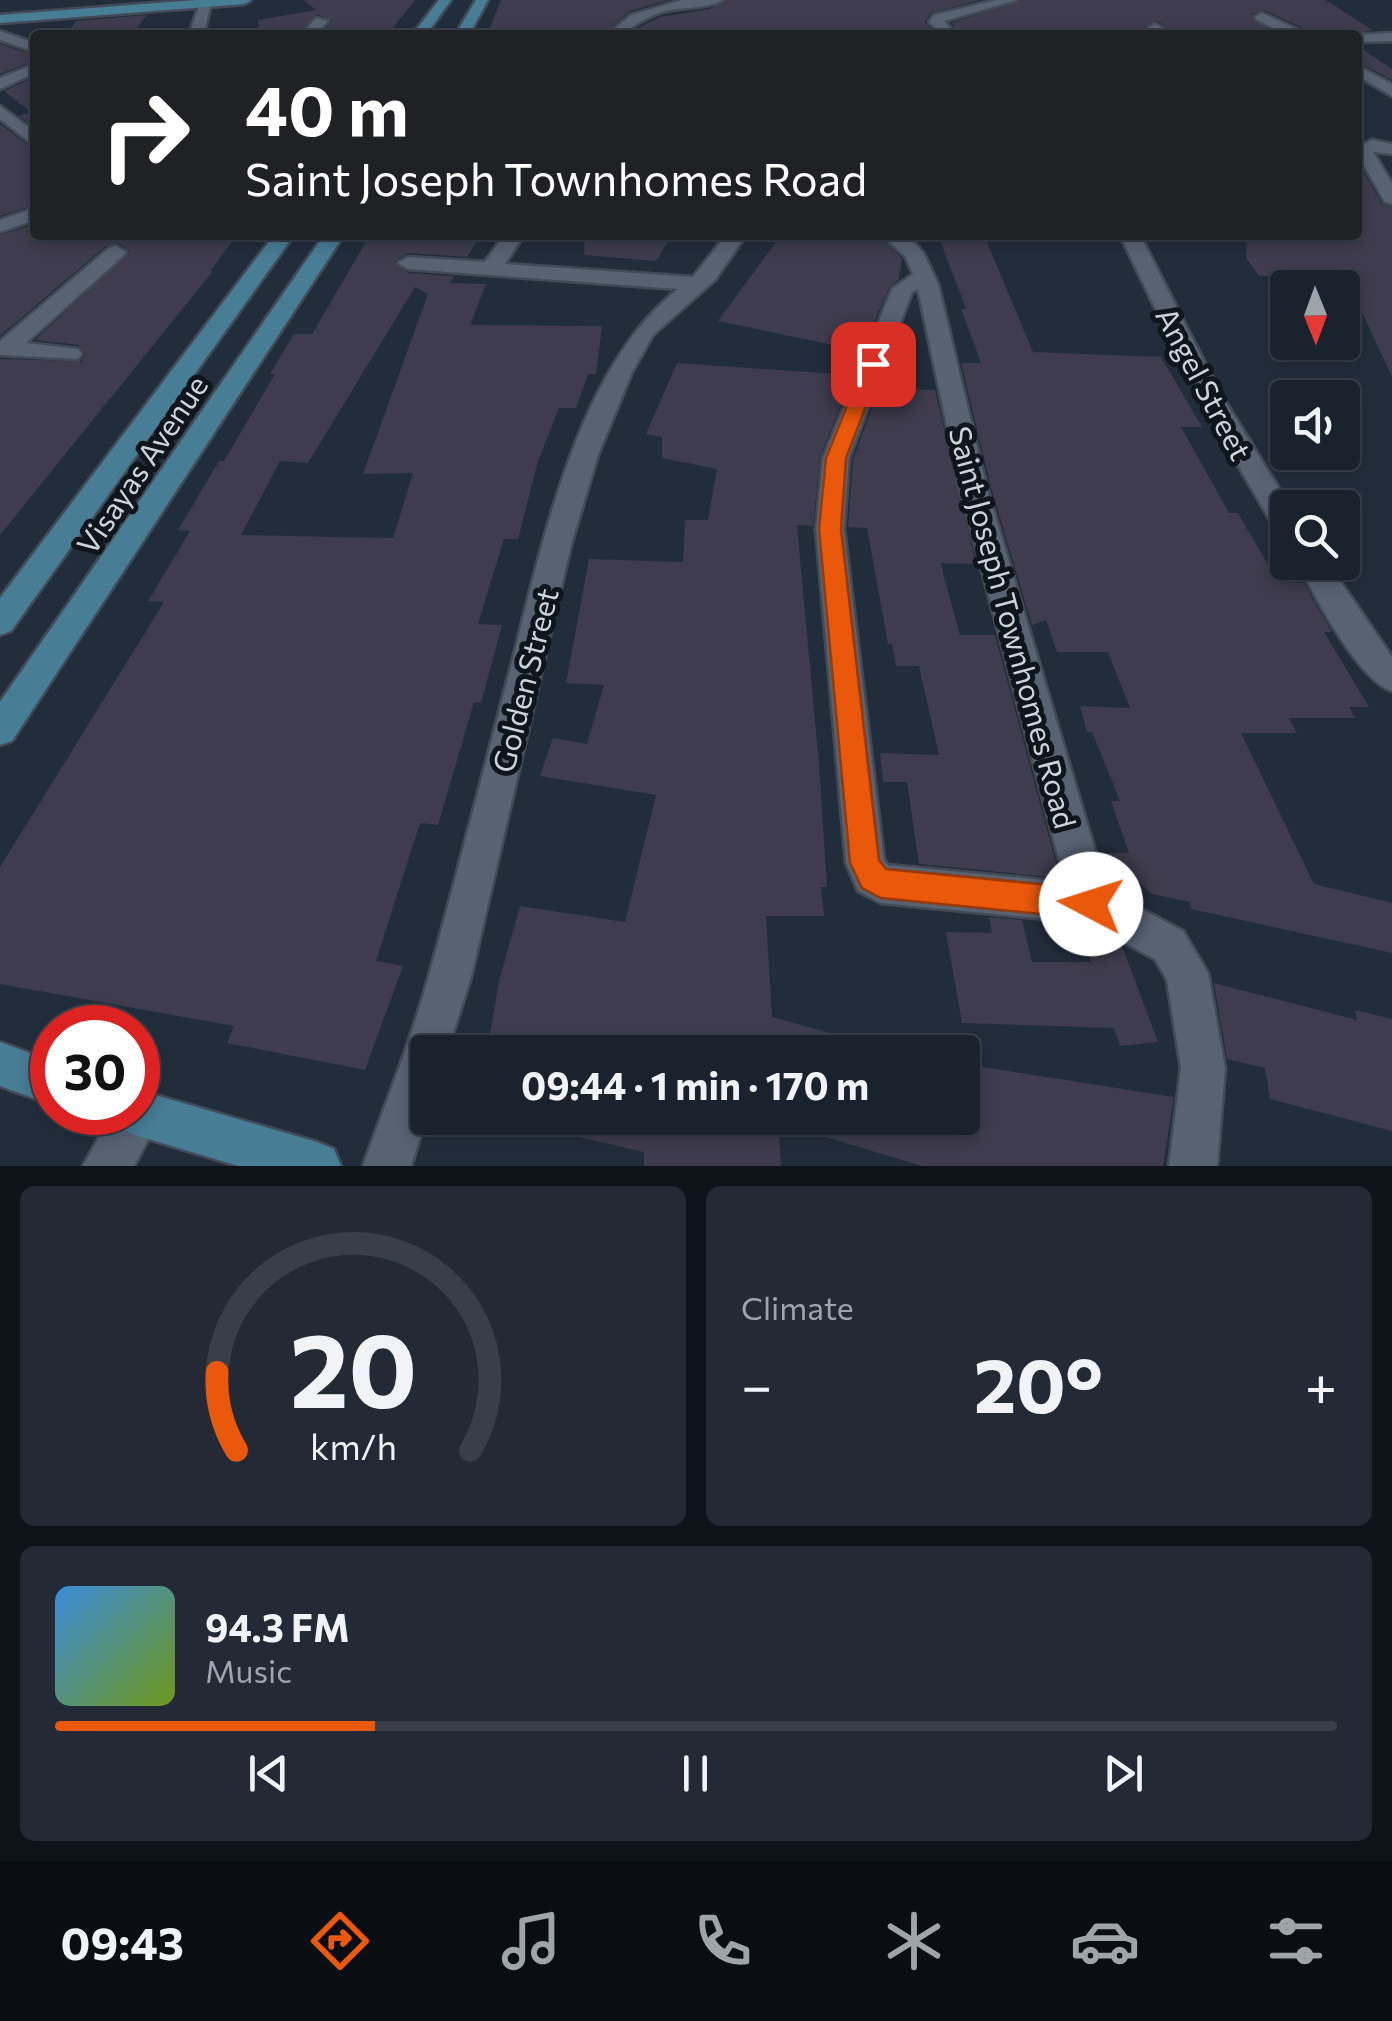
<!DOCTYPE html>
<meta charset="utf-8">
<style>
body{margin:0;font-family:Commissioner,sans-serif;background:#232a35;color:#f1f3f6;height:100vh;display:flex;flex-direction:column;font-size:38px;white-space:nowrap}
*{box-sizing:border-box;margin:0}
p{font-size:32px;color:#9fa4aa}
.icon{flex:none;width:55px;height:55px;fill:none;stroke:currentColor;stroke-width:2;stroke-linecap:round;stroke-linejoin:round}
.map{position:relative;height:1166px;overflow:hidden}
.details{display:flex;flex-direction:column;gap:20px;padding:20px;background:#0e1319;flex:1}
.details>*{flex:none}
.banner{position:absolute;left:30px;top:30px;width:1332px;height:210px;border-radius:10px;box-shadow:0 5px 15px #0003,0 0 0 2px #383f49;background:#202124;color:#fff;overflow:hidden}
.needle{width:65px;rotate:179deg}
.tools{position:absolute;left:1270px;top:270px;display:grid;gap:20px}
.tools a{display:grid;place-items:center;width:90px;height:90px;border-radius:10px;background:#1a222d;box-shadow:0 5px 15px #0003,0 0 0 2px #383f49;font-size:50px}
.speed{position:absolute;left:30px;top:1005px;display:flex;gap:20px;font-size:50px;font-weight:700;text-align:center}
.speed>*{display:grid;place-content:center;width:130px;height:130px;border-radius:50%;background:#1a222d;box-shadow:0 5px 15px #0003,0 0 0 2px #383f49;line-height:1}
.speed .limit{border:15px solid #d22;background:#fff;color:#111}
.pin{position:absolute;display:grid;place-items:center;width:85px;height:85px;color:#fff;margin:-42px;border-radius:20px;box-shadow:0 5px 15px #0006}
.me{position:absolute;width:110px;margin:-55px;rotate:275deg;stroke-linejoin:round;filter:drop-shadow(0 0 8px #0008)}
.turn{display:flex;align-items:center;gap:35px;height:210px;padding:0 50px;font-size:45px}
.turn .icon{width:130px;height:130px;stroke-width:2.5}
.turn b{display:block;font-size:70px;line-height:85px}
.big{font-size:75px;font-weight:700;line-height:1.1}
.details .widget{flex:1;display:flex;flex-direction:column;justify-content:center;gap:15px;min-width:0;padding:0 35px;border-radius:15px;background:#232a35}
.details .dial{align-items:center;gap:0}
.dial svg{height:260px;overflow:visible;fill:none;stroke:#383f49;stroke-width:7;stroke-linecap:round;text-anchor:middle}
.dial text{fill:#f1f3f6;stroke:none}
.song{display:flex;align-items:center;gap:30px}
.cover{width:120px;height:120px;border-radius:15px;background:linear-gradient(135deg,hsl(210 70% 55%),hsl(80 70% 35%))}
.played{height:10px;border-radius:5px;background:linear-gradient(90deg,#ea580c 25%,#383f49 25%)}
.keys{display:flex;justify-content:space-around;direction:ltr}
.heat{display:flex;justify-content:space-between;align-items:center;font-size:55px;direction:ltr}
.details .tiles{flex:1;display:grid;gap:20px;grid-template-columns:1fr 1fr}
.widget:last-child{grid-column:span 2}
.trip{position:absolute;left:410px;top:1035px;width:570px;height:100px;border-radius:10px;background:#1a222d;box-shadow:0 5px 15px #0003,0 0 0 2px #383f49;font-weight:700;line-height:100px;text-align:center}
.menu{display:flex;height:160px;justify-content:space-around;align-items:center;background:#0a0e12;color:#9fa4aa}
.menu .icon{width:70px;height:70px}
.menu .active{color:#ea580c}
.menu b{font-size:45px;color:#f1f3f6}
.map>svg:first-child{display:block}
.building{fill:#3e3c4e;fill-rule:evenodd}
.lines{fill:none;stroke-linecap:round;stroke-linejoin:round}
.minor-casing{stroke:#424a56;stroke-width:5}
.major-casing{stroke:#424a56;stroke-width:5}
.minor{fill:#576273;fill-rule:evenodd}
.major{fill:#487d96;fill-rule:evenodd}
.route{fill:#ea580c;stroke:#983908;stroke-width:2.5}
.labels{text-anchor:middle;dominant-baseline:central;stroke-width:10;stroke-linejoin:round;paint-order:stroke}
.street-label{font-size:30px;fill:#ccd3dd;stroke:#10151c}
</style>
<div class="map">
<svg width="1392" height="1166" viewBox="0 0 1392 1166">
<rect width="100%" height="100%" fill="#222d3c"/>
<g class="building">
<path d="M304 0H415L387 35H320L332 21 317 14 297 35H259L258 20 316 10Z"/>
<path d="M501 0H669L630 11 603 35H487Z"/>
<path d="M726 0H980L931 13 925 22 937 35H624L660 17 710 9Z"/>
<path d="M1021 0H1326L1372 30 1350 35H1309L1305 29 1264 10 1253 14 1252 19 1279 35H1179L1157 21 1144 27 1151 35H961L951 23Z"/>
<path d="M147 15 131 35H67L76 21Z"/>
<path d="M0 44 35 55V61L0 74Z"/>
<path d="M1358 46 1392 69V80L1358 62Z"/>
<path d="M35 77V127L19 116 31 112 4 91Z"/>
<path d="M0 124 35 150V205L0 216Z"/>
<path d="M1358 162 1382 204 1392 207V377L1354 295 1348 294 1342 278 1259 276 1246 258 1247 235H1358Z"/>
<path d="M35 224V235H237L210 271H213L0 535V359L81 361 86 354 78 345 35 340 130 251 118 243 107 245 0 336V235Z"/>
<path d="M370 235H481L467 257 408 253 394 262 408 273 454 276 450 283 486 284 470 325 602 326 596 374H588L576 408H559L538 461 518 539H504L478 624 502 625 481 703 474 702 438 825 420 823 376 961 403 966 365 1070 227 1043 234 1026 0 984V867L164 602 148 601 190 531 178 530 219 461H224L275 374H270L294 334H312ZM415 287 428 294 363 474 413 473 393 538 241 535 280 461 308 463Z"/>
<path d="M585 235H672L656 261 584 255Z"/>
<path d="M781 235H877L902 258 899 279 889 288 862 351 718 321Z"/>
<path d="M938 235H984L1033 352 1161 357 1202 427H1181L1229 513H1238L1278 582 1304 583 1332 632H1324L1369 707H1349L1355 718H1289L1297 733H1241L1314 884 1392 903V953L1191 909 1190 902 1152 894 1106 853H1129L1111 801H1120L1092 732H1087L1080 706 1130 708 1108 652H1057L1046 620 1032 625 991 487 961 363H981L961 309H966Z"/>
<path d="M677 363 853 375 820 457 813 526 797 525 819 764 827 887H821L824 916H766L772 1017 870 1044 869 1052H487L499 981 520 906 625 922 656 795 540 776 553 738 587 744 604 685 566 683 589 559 683 562 685 520H708L717 469 662 458V437L646 434Z"/>
<path d="M879 389 935 390 976 564 941 563 944 577 960 635H995L1060 878 919 864 907 782H883L880 753 939 755 919 666H896L892 644H888L867 528 848 527 853 459Z"/>
<path d="M989 917 1022 920 1032 962H1091L1083 941 1109 939 1122 946 1158 1042 1120 1046 1114 1028 962 1023 946 932 992 933Z"/>
<path d="M1214 983 1357 1020 1355 1010 1392 1019V1131L1270 1099 1265 1068 1227 1059Z"/>
<path d="M970 1065 1174 1097 1163 1166H922L783 1124 784 1118H962V1070L971 1072Z"/>
<path d="M544 1118H778L781 1166H644V1152L543 1129Z"/>
</g>
<g class="lines">
<g class="minor-casing">
<g id="minor">
<path d="M201 0 211 3 205 29 198 33 191 29Z"/>
<path d="M682 0H723C706 10 679 6 659 13 640 19 627 35 607 35L631 15Z"/>
<path d="M996 0H1017L944 21 957 35H942L929 22 934 15Z"/>
<path d="M1262 13 1303 32 1305 35H1287L1257 20 1255 17Z"/>
<path d="M316 18 328 21 315 35H301Z"/>
<path d="M1155 24 1175 35 1150 31 1148 28Z"/>
<path d="M0 31 35 43V52L0 40Z"/>
<path d="M1392 33V41L1358 42V35H1354Z"/>
<path d="M35 64V73L0 89V78Z"/>
<path d="M1358 66 1392 84V96L1358 76Z"/>
<path d="M0 106 35 132V146L0 119Z"/>
<path d="M1372 140 1392 144V154L1373 152 1392 183V204L1385 202 1358 155V147Z"/>
<path d="M35 208V220L0 232V220Z"/>
<path d="M504 235H524L505 264 693 277 726 235H746L715 280 653 335 632 372 598 455 571 545 471 977 447 1052H428V1113L411 1166H363C386 1102 412 1038 430 972 457 875 482 776 508 678 540 555 575 369 678 289L408 269 398 263 408 257 485 262Z"/>
<path d="M881 235 911 238 924 254 938 284 987 488 1107 891 1183 931 1208 973 1225 1068 1217 1166H1169L1181 1068 1167 980 1155 959 1087 923 881 903 858 891 846 863 816 529 823 458 892 289 913 274 905 256ZM918 289 960 488 1065 882 888 865 884 860 844 529 849 458 912 292Z"/>
<path d="M1120 235H1140L1219 391 1291 508H1288V537L1278 534 1195 391Z"/>
<path d="M116 246 126 252 123 256 26 343 78 349 82 354 78 359 0 355V341L109 248Z"/>
<path d="M1297 562H1327L1392 657V691C1357 679 1315 596 1297 562Z"/>
<path d="M138 1092 155 1098 162 1114 134 1166H83L113 1112H138Z"/>
</g>
</g>
<g class="major-casing">
<g id="major">
<path d="M196 0H251L245 4 0 23V15Z"/>
<path d="M439 0H451L426 35H412Z"/>
<path d="M476 0H488L469 35H455Z"/>
<path d="M274 235H294L11 631 0 635V598Z"/>
<path d="M324 235H344L12 741 0 745V702Z"/>
<path d="M0 1042 52 1061V1105L0 1086Z"/>
<path d="M138 1090 317 1142 334 1149 341 1166H238L135 1135 119 1128 112 1112H138Z"/>
</g>
</g>
<use href="#minor" class="minor"/>
<use href="#major" class="major"/>
</g>
<path class="route" d="M873 359 882 364 846 458 841 529 879 860 886 869 1091 889 1101 893 1106 904 1101 914 1091 919 881 898 862 888 850 863 819 529 826 458 864 364Z"/>
<g class="labels">
<g class="street-label">
<text transform="translate(1205 383) rotate(62)">Angel Street</text>
<text transform="translate(141 464) rotate(-56)">Visayas Avenue</text>
<text transform="translate(1014 627) rotate(75)">Saint Joseph Townhomes Road</text>
<text transform="translate(524 680) rotate(-76)">Golden Street</text>
</g>
</g>
</svg>
<div class="tools">
<a><svg class="needle" viewBox="-14 -14 28 28"><path d="M0-13l5 13h-10z" fill="#e53935"/><path d="M0 13l5-13h-10z" fill="#9fa4aa"/></svg></a>
<a><svg class="icon" aria-label="sound" viewBox="0 0 24 24"><path d="M4 9h4l5-4v14l-5-4H4zM17 9q2 3 0 6"/></svg></a>
<a><svg class="icon" aria-label="search" viewBox="0 0 24 24"><circle cx="10" cy="10" r="6"/><path d="M15 15l6 6"/></svg></a>
</div>
<div class="speed"><div class="limit">30</div></div>
<div class="pin" style="left:873px;top:364px;background:#d93025"><svg class="icon" aria-label="arrive" viewBox="0 0 24 24"><path d="M6 21V4h12l-3 4 3 4H6"/></svg></div>
<svg class="me" style="left:1091px;top:904px" viewBox="-20 -20 40 40"><circle r="19" fill="#fff"/><path d="M0-13L10 11 0 6-10 11z" fill="#ea580c"/></svg>
<div class="trip">09:44 · 1 min · 170 m</div>
<div class="banner">
<div class="turn"><svg class="icon" aria-label="right" viewBox="0 0 24 24"><path d="M7 20v-9h11M14 6l5 5-5 5"/></svg><div><b>40 m</b>Saint Joseph Townhomes Road</div></div>
</div>
</div>
<section class="details">
<div class="tiles">
<div class="widget dial"><svg viewBox="0 0 100 80">
<path d="M14 69A42 42 0 1 1 86 69"/>
<path d="M14 69A42 42 0 0 1 8 45" stroke="#ea580c"/>
<text x="50" y="56" font-size="32" font-weight="700">20</text>
<text x="50" y="72" font-size="11">km/h</text>
</svg></div>
<div class="widget"><p>Climate</p>
<div class="heat"><a>−</a><b class="big">20°</b><a>+</a></div>
</div>
<div class="widget">
<div class="song"><i class="cover"></i><div><b>94.3 FM</b><p>Music</p></div></div>
<div class="played"></div>
<div class="keys"><svg class="icon" aria-label="previous" viewBox="0 0 24 24"><path d="M18 5L8 12l10 7zM5 5v14"/></svg><svg class="icon" aria-label="pause" viewBox="0 0 24 24"><path d="M8 5v14M16 5v14"/></svg><svg class="icon" aria-label="next" viewBox="0 0 24 24"><path d="M6 5l10 7-10 7zM19 5v14"/></svg></div>
</div>
</div>
</section>
<nav class="menu">
<b>09:43</b>
<svg class="icon active" aria-label="directions" viewBox="0 0 24 24"><path d="M12 3l9 9-9 9-9-9zM9 14v-3h6M13 9l2 2-2 2"/></svg>
<svg class="icon" aria-label="music" viewBox="0 0 24 24"><path d="M9 18V5l10-2v13"/><circle cx="6" cy="18" r="3"/><circle cx="16" cy="16" r="3"/></svg>
<svg class="icon" aria-label="phone" viewBox="0 0 24 24"><path d="M5 4h4l2 5-3 2q2 4 5 5l2-3 5 2v4C11 20 4 13 5 4z"/></svg>
<svg class="icon" aria-label="climate" viewBox="0 0 24 24"><path d="M12 3v18M4 7l16 10M4 17L20 7"/></svg>
<svg class="icon" aria-label="car" viewBox="0 0 24 24"><path d="M5 17H2v-5l4-1 3-4h7l3 4 3 1v5h-3M9 17h6M6 11h13"/><circle cx="7" cy="17" r="2"/><circle cx="17" cy="17" r="2"/></svg>
<svg class="icon" aria-label="filters" viewBox="0 0 24 24"><path d="M4 7h16M4 17h16"/><circle cx="9" cy="7" r="2"/><circle cx="15" cy="17" r="2"/></svg>
</nav>
